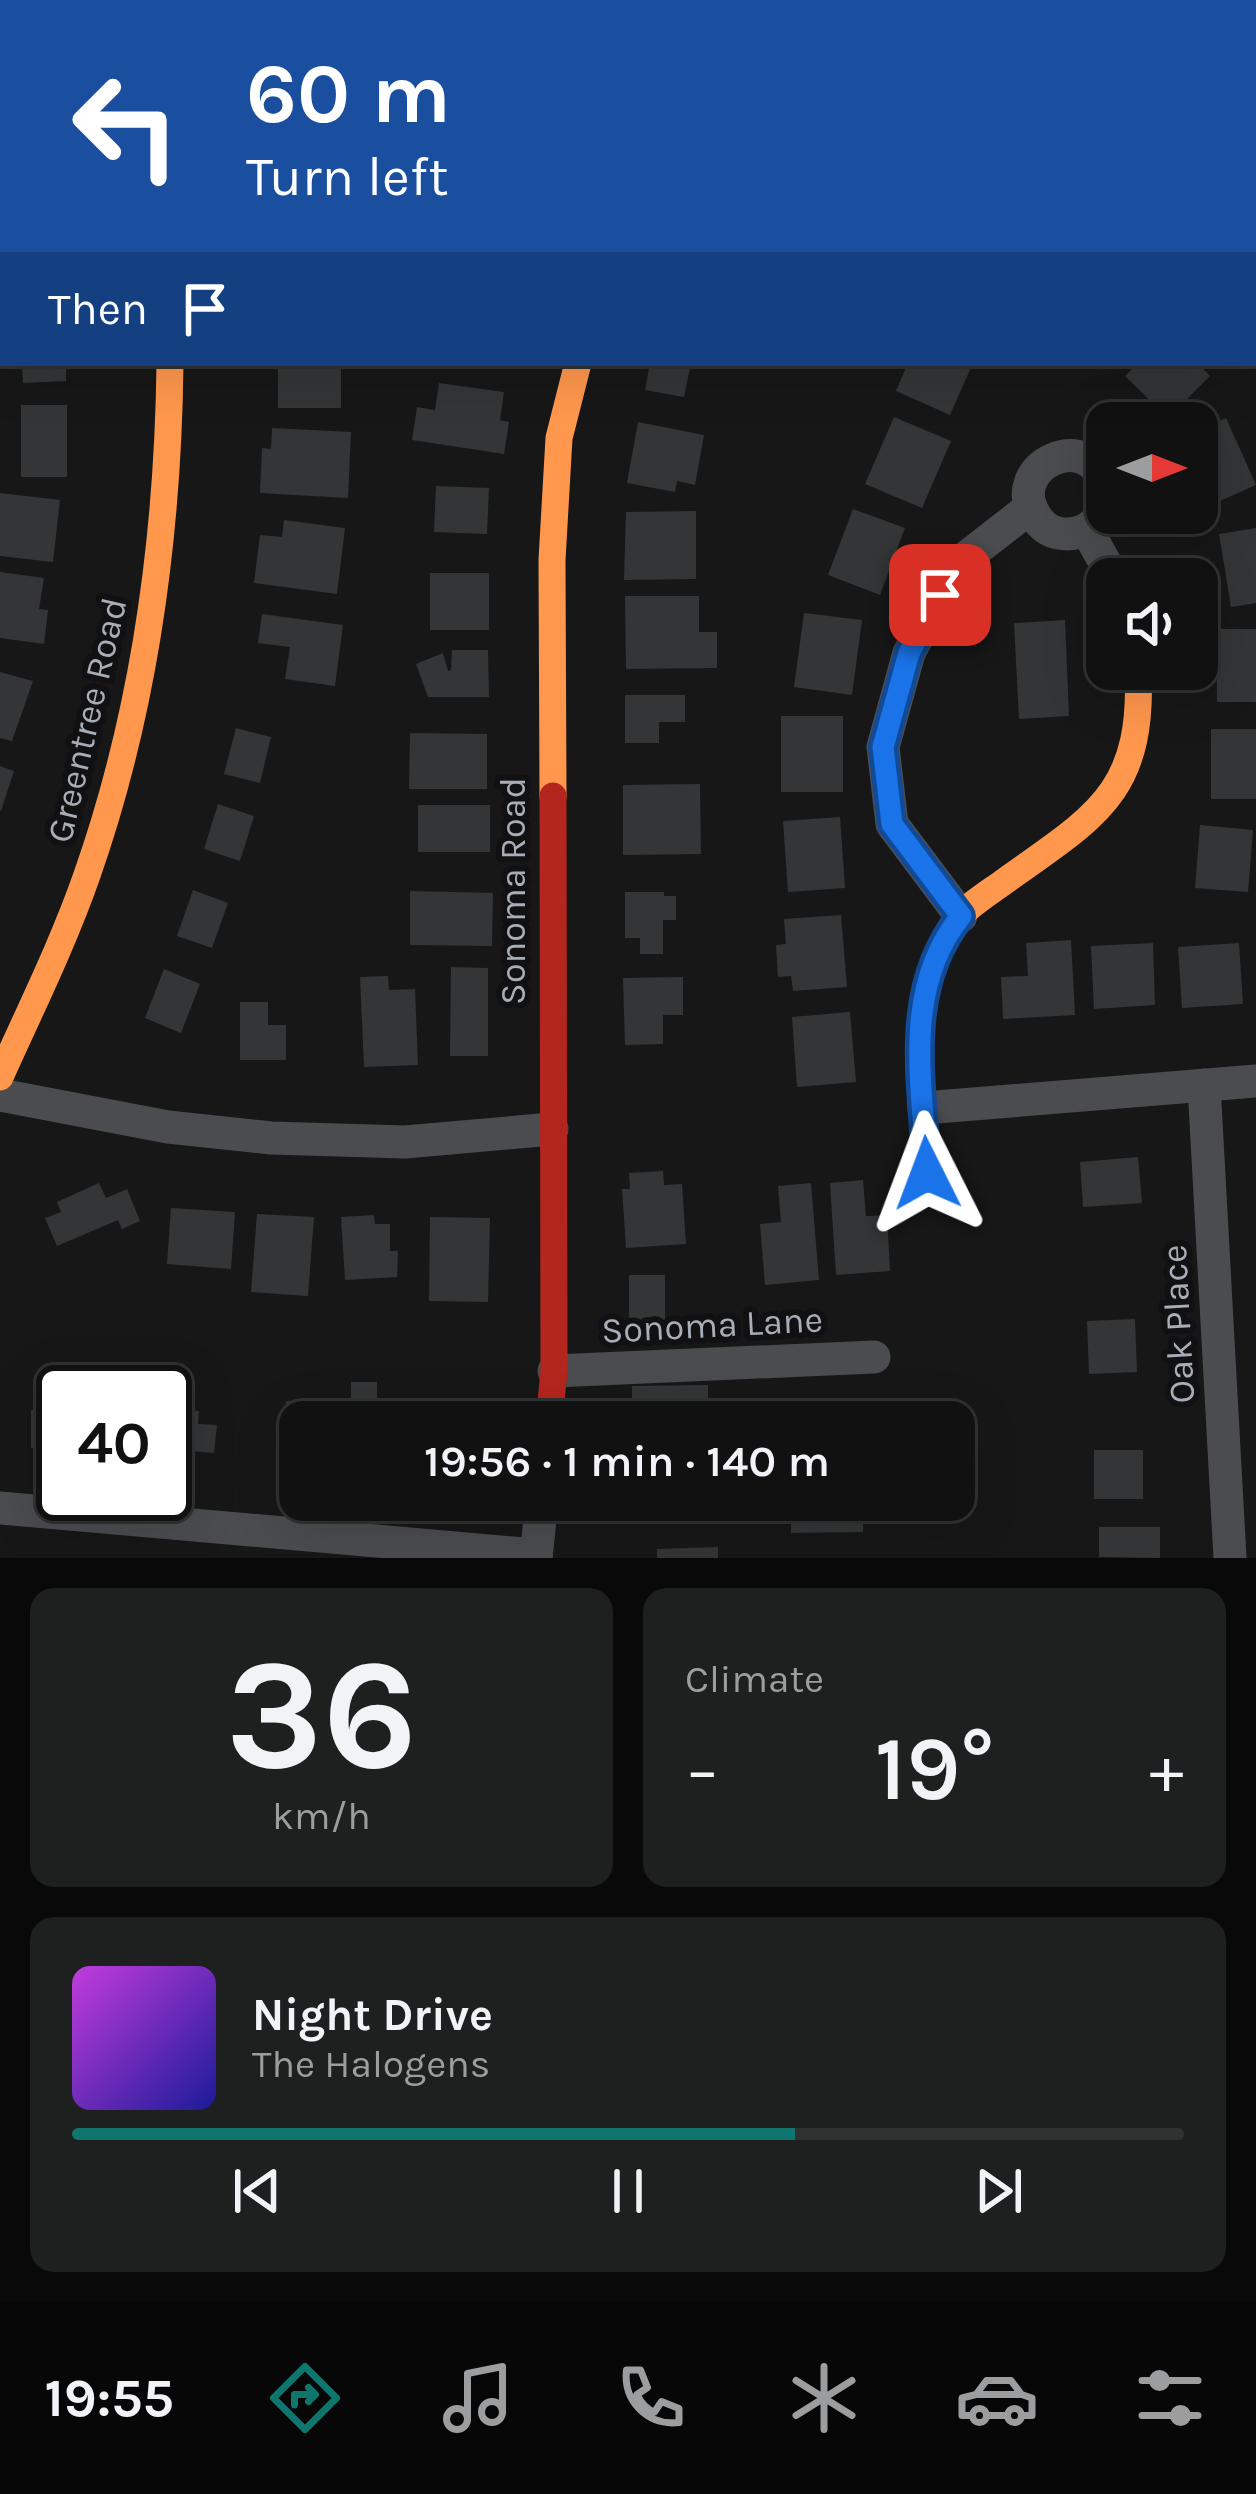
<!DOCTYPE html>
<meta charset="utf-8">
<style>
body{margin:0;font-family:Karla,sans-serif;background:#1e1f1f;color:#f1f3f6;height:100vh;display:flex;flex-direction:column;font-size:45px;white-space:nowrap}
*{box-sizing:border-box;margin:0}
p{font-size:39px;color:#9c9d9f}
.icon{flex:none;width:66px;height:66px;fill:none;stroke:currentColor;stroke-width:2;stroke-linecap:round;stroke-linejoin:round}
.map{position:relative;height:1558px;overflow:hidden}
.panel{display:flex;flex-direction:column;gap:30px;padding:30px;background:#090909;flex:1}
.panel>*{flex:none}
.guide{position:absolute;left:0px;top:0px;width:1257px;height:366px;box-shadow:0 12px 48px #0002,0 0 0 3px #303131;background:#1a4fa0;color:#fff;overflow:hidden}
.needle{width:78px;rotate:90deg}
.buttons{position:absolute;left:1086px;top:402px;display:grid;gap:24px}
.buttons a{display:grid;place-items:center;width:132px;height:132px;border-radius:24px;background:#111;box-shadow:0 12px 48px #0002,0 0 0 3px #303131;font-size:60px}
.speed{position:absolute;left:36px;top:1365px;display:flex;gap:24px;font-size:60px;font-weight:700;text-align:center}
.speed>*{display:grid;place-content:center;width:156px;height:156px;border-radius:50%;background:#111;box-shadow:0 12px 48px #0002,0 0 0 3px #303131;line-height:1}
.speed .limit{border:6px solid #111;border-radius:18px;background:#fff;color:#111}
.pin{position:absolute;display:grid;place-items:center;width:102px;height:102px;color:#fff;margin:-51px;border-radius:24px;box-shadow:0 6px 18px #0006}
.me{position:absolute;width:132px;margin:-66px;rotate:357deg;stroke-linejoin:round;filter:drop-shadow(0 0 9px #0008)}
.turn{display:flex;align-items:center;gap:42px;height:252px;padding:0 48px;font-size:54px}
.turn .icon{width:156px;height:156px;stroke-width:2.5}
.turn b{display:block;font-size:84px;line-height:102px}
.then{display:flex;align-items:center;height:114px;padding:0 48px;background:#0003;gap:24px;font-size:45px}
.big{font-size:90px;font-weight:600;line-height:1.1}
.panel .card{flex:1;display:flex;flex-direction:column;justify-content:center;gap:18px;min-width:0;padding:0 42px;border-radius:24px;background:#1e1f1f}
.panel .dial{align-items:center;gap:0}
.dial b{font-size:156px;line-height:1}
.song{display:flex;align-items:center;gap:36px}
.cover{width:144px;height:144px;border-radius:18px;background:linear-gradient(135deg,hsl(290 70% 55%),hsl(240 70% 35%))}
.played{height:12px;border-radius:6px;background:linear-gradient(90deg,#0f766e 65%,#303131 65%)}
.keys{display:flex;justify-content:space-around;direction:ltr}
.heat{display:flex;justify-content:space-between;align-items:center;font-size:66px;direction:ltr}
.panel .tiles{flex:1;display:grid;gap:30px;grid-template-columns:1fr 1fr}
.card:last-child{grid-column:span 2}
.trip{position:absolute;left:279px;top:1401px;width:696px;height:120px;border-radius:24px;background:#111;box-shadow:0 12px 48px #0002,0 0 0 3px #303131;font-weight:600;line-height:120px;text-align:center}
.tab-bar{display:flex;height:192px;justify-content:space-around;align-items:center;background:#070707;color:#9c9d9f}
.tab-bar .icon{width:84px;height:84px}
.tab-bar .on{color:#0f766e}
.tab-bar b{font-size:54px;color:#f1f3f6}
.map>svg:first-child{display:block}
.green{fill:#1b211c}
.building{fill:#343537}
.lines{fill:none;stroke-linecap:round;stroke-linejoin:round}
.street{stroke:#4b4c50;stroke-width:33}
.fast{stroke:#63d668;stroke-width:27}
.slow{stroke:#ff974d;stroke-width:27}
.jam{stroke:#b3261e;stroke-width:27}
.route-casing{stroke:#114b97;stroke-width:30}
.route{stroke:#1a73e8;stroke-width:21}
.labels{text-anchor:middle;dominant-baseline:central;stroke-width:12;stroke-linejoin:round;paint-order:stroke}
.street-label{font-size:36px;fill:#a8adb8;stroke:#111113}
</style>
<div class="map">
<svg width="1256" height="1558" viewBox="0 0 1256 1558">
<rect width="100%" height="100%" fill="#171717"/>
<path class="green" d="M951 0H1256V335L1254 3H949Z"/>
<g class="building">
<path d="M22 363H66V381L23 383Z"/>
<rect x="278" y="363" width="63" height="45"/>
<path d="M650 363H691L684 397 645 390Z"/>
<path d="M908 363H973L950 415 896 391Z"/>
<path d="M1138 363H1197L1210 376 1168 418 1125 376Z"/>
<path d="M439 383 504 392 500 420 509 422 504 454 412 440 417 407 435 410Z"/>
<rect x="21" y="405" width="46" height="72"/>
<path d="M894 417 951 441 922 508 865 484Z"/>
<path d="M1226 418 1256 485 1204 508 1197 494V431Z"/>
<path d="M638 422 704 435 695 485 677 481 675 492 627 483Z"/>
<path d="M272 428 351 432 348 498 260 493 262 448 271 449Z"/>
<path d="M436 486 489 488 487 534 434 532Z"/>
<path d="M0 493 60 500 53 562 0 556Z"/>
<path d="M853 509 905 528 880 595 828 575Z"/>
<path d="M696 511V579L624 580 626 512Z"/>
<path d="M284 520 345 528 337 594 254 583 260 535 282 537Z"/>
<path d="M1256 528V603L1231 607 1219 534Z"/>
<path d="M0 572 44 578 39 609 48 610 44 644 0 638Z"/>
<rect x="430" y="573" width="59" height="57"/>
<path d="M625 596H699V632H717V668L626 669Z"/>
<path d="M804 613 862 620 852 695 794 687Z"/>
<path d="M262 614 343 625 335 686 285 679 290 647 258 643Z"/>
<path d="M1065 620 1069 716 1019 719 1014 623Z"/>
<rect x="1217" y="629" width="39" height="73"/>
<path d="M452 650H488L489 697H428L416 664 443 653 448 671 451 670Z"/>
<path d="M0 672 33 681 12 741 0 738Z"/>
<path d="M625 695H685V722H659V743H625Z"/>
<rect x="781" y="716" width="62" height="76"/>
<path d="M236 728 271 737 260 783 224 774Z"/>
<rect x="1211" y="729" width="45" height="70"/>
<path d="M410 733 487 734V789H409Z"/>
<path d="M0 766 14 771 1 811 0 810Z"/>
<path d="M700 784 701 854 623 855V785Z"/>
<path d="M218 804 254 816 240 861 204 849Z"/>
<rect x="418" y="805" width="72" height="47"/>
<path d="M840 817 845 888 788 892 783 821Z"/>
<path d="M1200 825 1253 830 1248 892 1195 888Z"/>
<path d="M193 890 228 903 212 948 177 936Z"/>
<path d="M410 891 493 893 492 946 410 945Z"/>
<path d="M625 892H664V896H676V920H663V954H640V938H625Z"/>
<path d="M841 915 847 987 793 991 791 976 778 977 776 945 786 944 784 919Z"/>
<path d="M1071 940 1075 1015 1003 1019 1001 977 1028 976 1026 943Z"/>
<path d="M1153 943 1155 1005 1094 1009 1091 946Z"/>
<path d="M1239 943 1243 1004 1182 1008 1178 947Z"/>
<path d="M451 967 488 968V1056H450Z"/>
<path d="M164 969 200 984 181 1033 145 1018Z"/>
<path d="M388 976 389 990 415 989 418 1065 364 1067 360 977Z"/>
<path d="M683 977V1015H663V1044L625 1045 623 978Z"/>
<path d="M240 1002H268V1025H286V1060H240Z"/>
<path d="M850 1012 856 1082 797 1087 792 1017Z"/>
<path d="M1138 1157 1142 1203 1083 1207 1080 1162Z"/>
<path d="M663 1171 664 1185 682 1184 686 1244 626 1248 622 1189H630L629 1173Z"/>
<path d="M863 1180 866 1216 887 1215 890 1271 836 1275 830 1183Z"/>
<path d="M99 1183 106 1198 127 1189 140 1221 122 1229 118 1220 57 1246 45 1218 61 1212 57 1202Z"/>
<path d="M811 1183 819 1280 765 1285 760 1224 781 1222 778 1186Z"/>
<path d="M171 1208 235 1212 231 1269 167 1264Z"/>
<path d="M257 1214 314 1217 308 1296 251 1292Z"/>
<path d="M374 1215 375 1224H390V1251H398L397 1277 345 1280 341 1217Z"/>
<path d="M430 1217 490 1218 488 1302 429 1301Z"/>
<rect x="629" y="1275" width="36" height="46"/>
<path d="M1135 1319 1137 1372 1089 1374 1087 1321Z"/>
<rect x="351" y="1382" width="26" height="31"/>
<path d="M708 1385V1422H632V1386Z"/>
<path d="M286 1401 321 1403 319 1422H300V1459L281 1457Z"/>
<path d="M165 1408 199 1411 198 1424 217 1425 214 1453 165 1449Z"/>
<rect x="31" y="1410" width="32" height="38"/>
<path d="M954 1441H962L965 1484 954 1485Z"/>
<rect x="1094" y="1450" width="49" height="49"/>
<path d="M623 1500H709L710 1512 624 1516Z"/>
<path d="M791 1500H863V1532L791 1533Z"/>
<path d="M909 1500H939L940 1511 909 1513Z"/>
<path d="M1099 1527H1160V1558L1099 1557Z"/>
<path d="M718 1547V1558H657V1549Z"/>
</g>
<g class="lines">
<g class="street">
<path d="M579 0 586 3"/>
<path d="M244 3 247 0"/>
<path d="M719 3 720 0"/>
<path d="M1107 489C1091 423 1002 467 1036 517 1041 525 1049 531 1058 533 1082 538 1102 523 1107 500"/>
<path d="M1087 530 1114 579"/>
<path d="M961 916 892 824 883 747 909 653 955 566 1031 507"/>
<path d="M1204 1085 1230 1558"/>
<path d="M0 1095 168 1127 271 1138 405 1142 552 1129"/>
<path d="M924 1108 1256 1081"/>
<path d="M554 1371 874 1357"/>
<path d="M0 1508 536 1555"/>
<path d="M536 1558 542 1500"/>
</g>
<path class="fast" d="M130 0V3"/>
<g class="slow">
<path d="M553 796 552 560 559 438 578 363"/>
<path d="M0 1077C30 1010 63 944 87 875 145 710 168 538 170 363"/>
<path d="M927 1173C922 1092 906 1003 950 929 963 908 986 895 1005 881 1096 816 1144 793 1138 669"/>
</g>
<path class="jam" d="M549 1422 554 1371 553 796"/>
</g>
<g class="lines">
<g class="route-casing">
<path id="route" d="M927 1173C923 1086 901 990 961 916L892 824 883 747 909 653 940 595"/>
</g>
<use href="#route" class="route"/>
</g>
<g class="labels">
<g class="street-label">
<text transform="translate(87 720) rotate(-77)">Greentree Road</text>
<text transform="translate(513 891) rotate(-90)">Sonoma Road</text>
<text transform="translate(1178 1324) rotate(-93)">Oak Place</text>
<text transform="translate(712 1325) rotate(-3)">Sonoma Lane</text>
</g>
</g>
</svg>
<div class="buttons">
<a><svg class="needle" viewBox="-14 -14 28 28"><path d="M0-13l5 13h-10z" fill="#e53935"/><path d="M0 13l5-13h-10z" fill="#9c9d9f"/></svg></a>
<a><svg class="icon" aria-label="sound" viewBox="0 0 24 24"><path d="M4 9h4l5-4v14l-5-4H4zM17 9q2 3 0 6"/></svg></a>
</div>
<div class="speed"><div class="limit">40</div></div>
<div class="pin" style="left:940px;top:595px;background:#d93025"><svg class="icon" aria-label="arrive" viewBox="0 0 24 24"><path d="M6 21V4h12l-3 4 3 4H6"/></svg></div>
<svg class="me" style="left:927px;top:1173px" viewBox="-20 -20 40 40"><path d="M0-17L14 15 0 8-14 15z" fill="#1a73e8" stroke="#fff" stroke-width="4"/></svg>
<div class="trip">19:56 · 1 min · 140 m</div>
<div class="guide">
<div class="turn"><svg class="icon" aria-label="left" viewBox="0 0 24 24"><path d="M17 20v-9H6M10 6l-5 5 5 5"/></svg><div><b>60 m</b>Turn left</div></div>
<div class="then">Then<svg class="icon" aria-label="arrive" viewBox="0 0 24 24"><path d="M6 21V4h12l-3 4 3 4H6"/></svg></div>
</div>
</div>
<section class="panel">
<div class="tiles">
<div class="card dial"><b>36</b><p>km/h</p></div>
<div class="card"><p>Climate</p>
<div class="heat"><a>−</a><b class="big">19°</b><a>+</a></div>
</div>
<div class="card">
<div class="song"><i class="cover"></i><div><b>Night Drive</b><p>The Halogens</p></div></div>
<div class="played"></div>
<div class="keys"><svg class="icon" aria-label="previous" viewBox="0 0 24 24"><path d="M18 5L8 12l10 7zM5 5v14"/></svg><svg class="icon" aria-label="pause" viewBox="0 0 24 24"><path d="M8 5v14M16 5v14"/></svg><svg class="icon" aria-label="next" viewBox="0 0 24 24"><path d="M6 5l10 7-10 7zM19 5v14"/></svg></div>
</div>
</div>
</section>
<nav class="tab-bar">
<b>19:55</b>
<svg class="icon on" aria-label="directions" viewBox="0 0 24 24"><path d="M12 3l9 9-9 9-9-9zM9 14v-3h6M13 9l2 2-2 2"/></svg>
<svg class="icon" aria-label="music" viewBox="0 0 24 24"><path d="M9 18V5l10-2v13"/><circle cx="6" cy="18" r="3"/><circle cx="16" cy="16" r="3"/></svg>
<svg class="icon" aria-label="phone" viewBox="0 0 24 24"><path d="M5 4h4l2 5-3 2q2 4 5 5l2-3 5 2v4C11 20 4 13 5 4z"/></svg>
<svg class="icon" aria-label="climate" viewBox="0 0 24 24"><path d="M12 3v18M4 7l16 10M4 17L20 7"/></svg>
<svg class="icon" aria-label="car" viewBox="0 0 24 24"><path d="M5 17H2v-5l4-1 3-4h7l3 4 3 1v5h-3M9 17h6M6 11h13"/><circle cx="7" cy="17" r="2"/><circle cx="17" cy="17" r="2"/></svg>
<svg class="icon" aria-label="filters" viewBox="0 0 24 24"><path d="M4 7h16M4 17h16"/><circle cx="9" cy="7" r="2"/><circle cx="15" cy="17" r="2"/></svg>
</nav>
